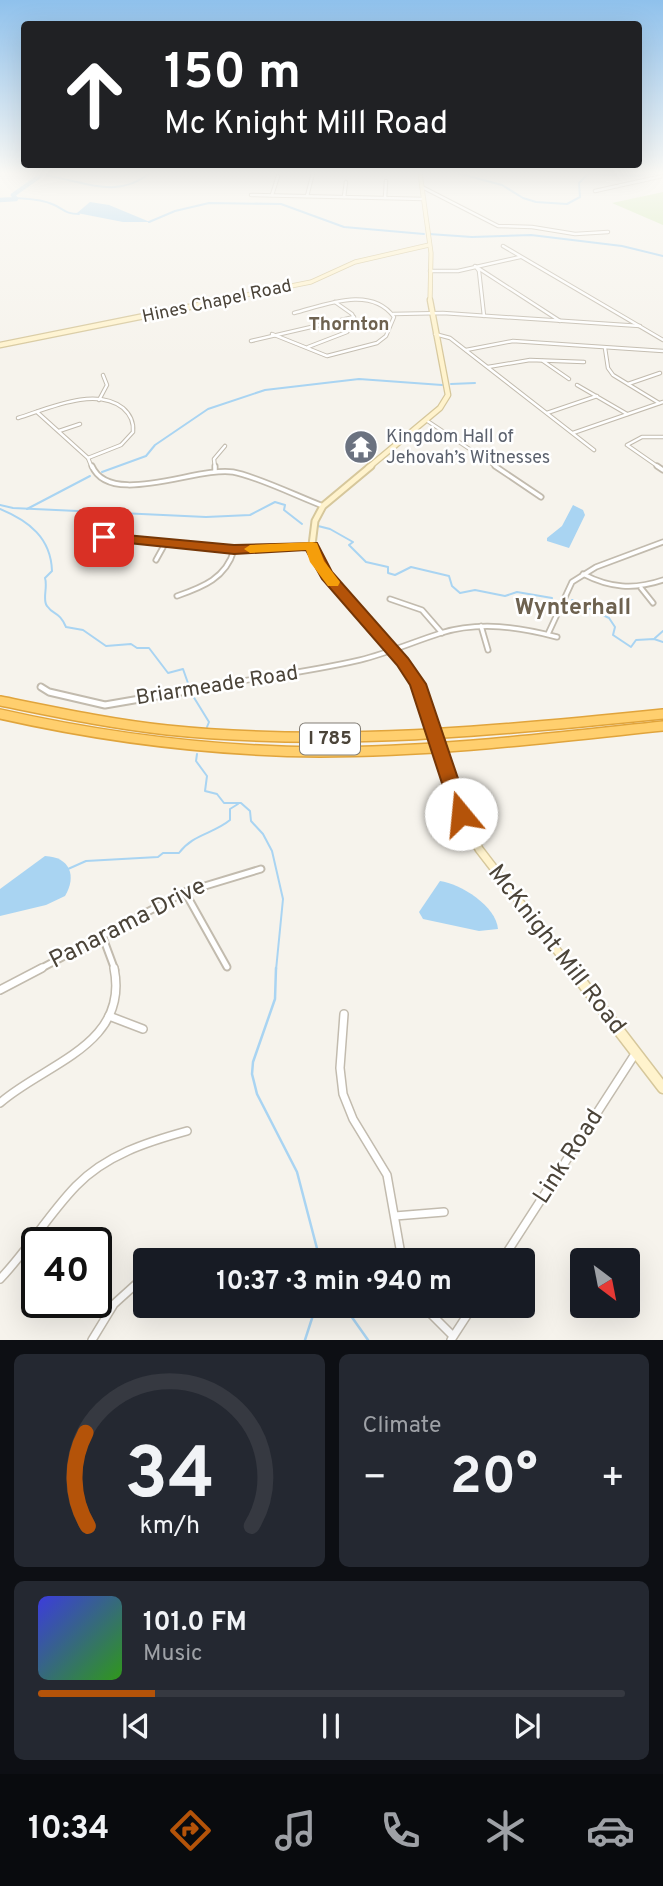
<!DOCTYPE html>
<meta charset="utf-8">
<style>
body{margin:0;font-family:Overpass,sans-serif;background:#242831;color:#f1f3f6;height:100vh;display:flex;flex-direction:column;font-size:26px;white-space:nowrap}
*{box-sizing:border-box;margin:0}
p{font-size:23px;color:#9ea1a6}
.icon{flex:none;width:38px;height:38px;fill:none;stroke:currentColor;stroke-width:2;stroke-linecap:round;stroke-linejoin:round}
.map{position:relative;height:1340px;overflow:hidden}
.sheet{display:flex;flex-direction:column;gap:14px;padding:14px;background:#0d0f14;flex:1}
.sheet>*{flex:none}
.banner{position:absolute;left:21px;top:21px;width:621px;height:147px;border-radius:7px;box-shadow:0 7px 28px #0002;background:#202124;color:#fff;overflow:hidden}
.needle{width:46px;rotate:148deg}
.tools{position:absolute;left:570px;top:1248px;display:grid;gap:14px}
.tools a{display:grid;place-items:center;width:70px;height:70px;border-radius:7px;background:#171b24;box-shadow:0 7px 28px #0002;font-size:35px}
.speed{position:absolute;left:21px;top:1227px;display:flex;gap:14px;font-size:35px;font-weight:700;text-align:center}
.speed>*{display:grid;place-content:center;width:91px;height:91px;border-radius:50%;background:#171b24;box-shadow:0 7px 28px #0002;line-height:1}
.speed .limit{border:4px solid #111;border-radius:10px;background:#fff;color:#111}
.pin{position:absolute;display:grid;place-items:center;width:60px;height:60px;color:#fff;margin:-30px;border-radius:14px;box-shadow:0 4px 10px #0006}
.me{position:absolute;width:77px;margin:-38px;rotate:343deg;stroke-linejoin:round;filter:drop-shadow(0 0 5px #0008)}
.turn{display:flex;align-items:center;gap:24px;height:147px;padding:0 28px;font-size:32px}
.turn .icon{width:91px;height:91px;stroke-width:2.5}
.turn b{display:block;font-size:49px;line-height:60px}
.big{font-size:52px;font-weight:700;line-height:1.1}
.sheet .tile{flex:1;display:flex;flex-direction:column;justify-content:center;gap:10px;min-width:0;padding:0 24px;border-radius:10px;background:#242831}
.sheet .dial{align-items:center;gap:0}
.dial svg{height:182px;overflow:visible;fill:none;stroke:#363941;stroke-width:7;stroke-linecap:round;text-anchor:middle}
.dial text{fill:#f1f3f6;stroke:none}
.song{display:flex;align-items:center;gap:21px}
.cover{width:84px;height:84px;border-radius:10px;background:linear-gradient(135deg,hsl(240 70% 55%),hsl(110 70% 35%))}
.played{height:7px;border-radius:4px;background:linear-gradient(90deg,#b45309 20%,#363941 20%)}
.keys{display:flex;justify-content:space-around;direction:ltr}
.heat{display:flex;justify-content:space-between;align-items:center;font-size:38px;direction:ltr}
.sheet .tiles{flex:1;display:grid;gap:14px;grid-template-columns:1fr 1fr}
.tile:last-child{grid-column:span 2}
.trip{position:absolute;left:133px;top:1248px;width:402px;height:70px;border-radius:7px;background:#171b24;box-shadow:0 7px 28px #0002;font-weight:700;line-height:70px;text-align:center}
.tabs{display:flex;height:112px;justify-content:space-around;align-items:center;background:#090b0e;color:#9ea1a6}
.tabs .icon{width:49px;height:49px}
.tabs .on{color:#b45309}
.tabs b{font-size:32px;color:#f1f3f6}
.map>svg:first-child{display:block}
.green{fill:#d2eab5}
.water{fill:#a9d4f2}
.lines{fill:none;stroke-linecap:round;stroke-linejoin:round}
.stream-far1{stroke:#a9d4f2;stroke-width:2}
.stream{stroke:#a9d4f2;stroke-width:2.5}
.river{stroke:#a9d4f2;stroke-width:4.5}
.street-far3-casing{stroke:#c2bbae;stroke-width:4.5}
.street-far2-casing{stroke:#c2bbae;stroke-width:7}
.street-far1-casing{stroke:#c2bbae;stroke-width:9}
.street-casing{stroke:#c2bbae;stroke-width:10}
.secondary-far4-casing{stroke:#d6c79b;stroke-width:5}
.secondary-far3-casing{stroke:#d6c79b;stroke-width:7}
.secondary-far2-casing{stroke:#d6c79b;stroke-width:9}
.secondary-far1-casing{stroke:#d6c79b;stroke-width:10}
.secondary-casing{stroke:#d6c79b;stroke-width:13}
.highway-casing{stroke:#e0a43c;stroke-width:12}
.street-far3{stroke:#fff;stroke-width:2.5}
.street-far2{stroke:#fff;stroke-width:3.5}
.street-far1{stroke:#fff;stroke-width:5}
.street{stroke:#fff;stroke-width:7}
.secondary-far4{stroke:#fff3cd;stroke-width:3.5}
.secondary-far3{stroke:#fff3cd;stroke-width:4.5}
.secondary-far2{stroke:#fff3cd;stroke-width:5}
.secondary-far1{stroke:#fff3cd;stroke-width:7}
.secondary{stroke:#fff3cd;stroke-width:10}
.highway{stroke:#ffcf6e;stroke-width:9}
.secondary-bridge-casing{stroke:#d6c79b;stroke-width:10;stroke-linecap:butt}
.secondary-bridge{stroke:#fff3cd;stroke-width:7}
.route{fill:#b45309;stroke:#753606;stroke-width:2}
.slow{fill:#f59e0b}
.labels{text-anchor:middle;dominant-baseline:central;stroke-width:5;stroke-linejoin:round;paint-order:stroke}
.far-street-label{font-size:18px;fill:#4b4439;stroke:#fff}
.far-worship-label{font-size:18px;fill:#5b616d;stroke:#fff;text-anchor:start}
.far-neighbourhood-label{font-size:19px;font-weight:bold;fill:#6e6250;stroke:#fff}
.shield{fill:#fff;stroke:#817c74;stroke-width:2}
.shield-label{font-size:19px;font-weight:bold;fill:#4b4439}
.street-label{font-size:21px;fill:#4b4439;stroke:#fff}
.neighbourhood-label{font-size:23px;font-weight:bold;fill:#6e6250;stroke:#fff}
.near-street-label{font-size:24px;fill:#4b4439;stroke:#fff}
</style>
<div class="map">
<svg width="663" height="1340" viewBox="0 0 663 1340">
<rect width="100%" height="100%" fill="#f6f3ec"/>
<path class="green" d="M663 192V225L612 203Z"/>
<g class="water">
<path d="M90 202 109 205 150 222H123L77 213Z"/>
<path d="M573 505 583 510 585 515 569 548 547 541V538L562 526Z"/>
<path d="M45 856C70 857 77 876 65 896L46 905 0 916V889Z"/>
<path d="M440 881C461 884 496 906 498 929L479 931 423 919 419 912Z"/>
</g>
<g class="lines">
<g class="stream-far1">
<path d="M457 173 502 185 523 198 536 202 567 204 580 197 579 183 588 174 637 176 658 173"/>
<path d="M43 175C82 180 115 201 150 173"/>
<path d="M16 198C28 199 41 199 52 204 65 209 64 214 79 214"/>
<path d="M149 222 175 211 209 203 281 204 344 227 424 234"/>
<path d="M429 234 472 237 531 235 622 246 663 256"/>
<path d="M451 384 475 383"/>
<path d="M102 472 146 456 155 445 208 409 265 390 359 379 442 385"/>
<path d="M0 505 13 508 206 517 250 515 275 502 285 505 284 510 302 524"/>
<path d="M0 509C29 521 51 538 52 571L45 578C48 587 42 600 47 606 54 616 59 611 66 627L83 630 106 646 131 644 137 648H149L168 673 183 669 189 686"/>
<path d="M27 509 90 476"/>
<path d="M318 526 330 529 353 542 349 545 366 562 388 567V573L395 575 411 567 449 576 452 586 460 593 475 590 505 596 517 592 552 598"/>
<path d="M572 600 609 618 615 627 613 635 631 647 636 640 654 639 663 642"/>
<path d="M655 638 663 631"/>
<path d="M193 696 209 722 207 727"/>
<path d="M197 754 196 761 207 776 205 791 217 794 224 803H241L250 811 251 821 263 834 272 851 283 899 276 970"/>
<path d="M68 869 86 861 158 857 163 853H179C193 834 213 834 230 820V809L238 804"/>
</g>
<g class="stream">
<path d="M276 968 275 999 253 1062 252 1074 257 1094 297 1172 320 1260"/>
<path d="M344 1306 368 1340"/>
<path d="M305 1340 316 1306"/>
</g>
<path class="river" d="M0 200 16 199 13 195 44 173"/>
<g class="street-far3-casing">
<g id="street-far3">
<path d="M422 187 498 226 532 227 575 234 608 232"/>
<path d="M595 191 663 176"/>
<path d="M251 195 424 199"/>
<path d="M272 195 278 176"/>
<path d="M307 196 313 173"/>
<path d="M344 197 346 182"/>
<path d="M385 198 386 181"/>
<path d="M503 246 663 340"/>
<path d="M475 266 560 321"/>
<path d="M476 267 479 271 484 316"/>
<path d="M430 271H458L520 257"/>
<path d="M393 314 443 313 640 326"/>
<path d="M272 334 327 356 377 343 386 336 394 317C371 285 325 305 294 313"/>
<path d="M435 334 450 338 594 450"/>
<path d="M251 341 354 317"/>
<path d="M308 347 347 332 356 322 352 314 335 302"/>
<path d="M605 348 608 368 613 375 659 403"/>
<path d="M466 350 513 341 663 351"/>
<path d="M543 361 569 379"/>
<path d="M488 367 530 360 584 362"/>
<path d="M628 384 660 373"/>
<path d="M577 385 627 414"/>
<path d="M99 400 107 385 103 375"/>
<path d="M37 412 88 458 92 468"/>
<path d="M547 413 597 396"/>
<path d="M18 418C47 409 95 386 123 408 131 415 134 422 133 432L121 445 88 458"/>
<path d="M426 420 498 468"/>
<path d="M59 431 80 424"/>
<path d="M573 433 663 402"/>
<path d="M215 468 214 459 225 446"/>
<path d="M660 468 627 445 642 437H663"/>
</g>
</g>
<g class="street-far2-casing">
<g id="street-far2">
<path d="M92 466C110 508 198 466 233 472 256 476 299 497 323 506"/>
<path d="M215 466V471"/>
<path d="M495 466 541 497"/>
<path d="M657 466 663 470"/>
<path d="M104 537 234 550 312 546"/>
<path d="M156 560 166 542"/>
<path d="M583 574C610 588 634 590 663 580"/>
<path d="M641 588 653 603"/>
<path d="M177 596C203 587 226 578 234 550"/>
<path d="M390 599 422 610 442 633"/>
<path d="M481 626 488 650"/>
<path d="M548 634 572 582 596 567 663 542"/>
<path d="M217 685C265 677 313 671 360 660 388 653 413 642 441 633 480 621 519 627 557 637"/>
</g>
</g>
<g class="street-far1-casing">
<g id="street-far1">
<path d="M41 687 49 692 105 705 227 684"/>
<path d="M185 892 227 967"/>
<path d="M102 935 115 970"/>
<path d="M38 970 185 892 261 869"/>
</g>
</g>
<g class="street-casing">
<g id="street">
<path d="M0 990 42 968"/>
<path d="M344 1014 340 1068 343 1094 353 1119 387 1175 402 1260"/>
<path d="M109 1016 143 1029"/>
<path d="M0 1103C44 1064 130 1045 114 968"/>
<path d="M395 1216 444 1212"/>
<path d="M502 1260 635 1054"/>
<path d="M0 1279C28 1250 48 1215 76 1186 106 1155 147 1142 187 1131"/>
<path d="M423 1306 453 1336"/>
<path d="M92 1340 114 1304 145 1276"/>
<path d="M451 1340 473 1306"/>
</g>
</g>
<g class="secondary-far4-casing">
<g id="secondary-far4">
<path d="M420 173 431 253 430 301"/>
<path d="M216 301 311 282 355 262 429 245"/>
</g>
</g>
<g class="secondary-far3-casing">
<g id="secondary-far3">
<path d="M0 345 224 300"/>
<path d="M368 468 440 408 448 395 430 300"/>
</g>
</g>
<g class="secondary-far2-casing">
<path id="secondary-far2" d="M371 466 323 506 315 521 312 545 321 569 409 669 418 685"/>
</g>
<g class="secondary-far1-casing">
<g id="secondary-far1">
<path d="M417 684 433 725"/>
<path d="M443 757 461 814 479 849 572 970"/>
</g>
</g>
<g class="secondary-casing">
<path id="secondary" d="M571 968 663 1088"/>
</g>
<g class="highway-casing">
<g id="highway">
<path d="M0 701C55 712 111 724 167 730 332 747 498 731 663 714"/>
<path d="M0 714C106 738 212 751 320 752 435 752 549 738 663 726"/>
</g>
</g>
<use href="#street-far3" class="street-far3"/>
<use href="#street-far2" class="street-far2"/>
<use href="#street-far1" class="street-far1"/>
<use href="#street" class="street"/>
<use href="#secondary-far4" class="secondary-far4"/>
<use href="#secondary-far3" class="secondary-far3"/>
<use href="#secondary-far2" class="secondary-far2"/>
<use href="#secondary-far1" class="secondary-far1"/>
<use href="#secondary" class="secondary"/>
<use href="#highway" class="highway"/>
<g class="secondary-bridge-casing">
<path id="secondary-bridge" d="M433 725 443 757"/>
</g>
<use href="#secondary-bridge" class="secondary-bridge"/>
</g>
<linearGradient id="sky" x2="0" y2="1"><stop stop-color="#8fc1ec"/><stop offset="0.48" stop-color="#fbfaf6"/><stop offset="1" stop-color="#fbfaf6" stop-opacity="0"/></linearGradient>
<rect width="663" height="360" fill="url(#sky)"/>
<path class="route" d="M104 533 234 545 317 543 332 572 408 658 426 684 470 814 467 819 461 821 454 819 452 814 410 685 397 665 322 579 306 550 234 554 100 540V535Z"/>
<path class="slow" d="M312 542 317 543 324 561 340 582 338 586H328L310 562 306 550 250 553 244 549 250 545Z"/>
<defs>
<g id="temple-disc" transform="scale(1.75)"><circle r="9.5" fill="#6b7280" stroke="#fff"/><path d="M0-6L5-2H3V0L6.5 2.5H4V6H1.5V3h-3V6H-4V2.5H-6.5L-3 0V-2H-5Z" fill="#fff"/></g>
</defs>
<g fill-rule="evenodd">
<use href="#temple-disc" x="361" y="447"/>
</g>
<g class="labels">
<g class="far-street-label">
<text transform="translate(217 302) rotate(-12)">Hines Chapel Road</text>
</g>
<g class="far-worship-label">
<text x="386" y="437">Kingdom Hall of<tspan x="386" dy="21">Jehovah’s Witnesses</tspan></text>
</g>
<g class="far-neighbourhood-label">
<text x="349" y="325">Thornton</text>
</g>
<rect class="shield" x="300" y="723.5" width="60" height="31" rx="5"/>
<g class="shield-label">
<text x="330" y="739">I 785</text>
</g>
<g class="street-label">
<text transform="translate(217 686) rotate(-9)">Briarmeade Road</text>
</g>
<g class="neighbourhood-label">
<text x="573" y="608">Wynterhall</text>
</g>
<g class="near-street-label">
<text transform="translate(128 924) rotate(-27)">Panarama Drive</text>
<text transform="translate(556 950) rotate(52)">McKnight Mill Road</text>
<text transform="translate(569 1157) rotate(-57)">Link Road</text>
</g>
</g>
</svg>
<div class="tools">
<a><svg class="needle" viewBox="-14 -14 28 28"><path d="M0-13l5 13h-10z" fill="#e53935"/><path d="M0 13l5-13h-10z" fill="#9ea1a6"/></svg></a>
</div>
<div class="speed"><div class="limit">40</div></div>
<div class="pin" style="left:104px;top:537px;background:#d93025"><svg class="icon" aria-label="arrive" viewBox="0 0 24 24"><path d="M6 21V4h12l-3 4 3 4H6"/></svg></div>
<svg class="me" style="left:461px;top:814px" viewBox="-20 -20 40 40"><circle r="19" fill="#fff"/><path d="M0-13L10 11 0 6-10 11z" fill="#b45309"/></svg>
<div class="trip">10:37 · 3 min · 940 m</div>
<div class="banner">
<div class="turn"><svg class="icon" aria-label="ahead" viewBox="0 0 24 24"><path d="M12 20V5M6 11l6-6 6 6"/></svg><div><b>150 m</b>Mc Knight Mill Road</div></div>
</div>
</div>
<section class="sheet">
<div class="tiles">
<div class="tile dial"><svg viewBox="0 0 100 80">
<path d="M14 69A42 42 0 1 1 86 69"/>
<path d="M14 69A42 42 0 0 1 13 28" stroke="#b45309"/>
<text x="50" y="56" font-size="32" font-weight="700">34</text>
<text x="50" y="72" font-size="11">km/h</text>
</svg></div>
<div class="tile"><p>Climate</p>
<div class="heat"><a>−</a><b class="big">20°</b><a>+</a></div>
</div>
<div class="tile">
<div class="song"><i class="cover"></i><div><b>101.0 FM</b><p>Music</p></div></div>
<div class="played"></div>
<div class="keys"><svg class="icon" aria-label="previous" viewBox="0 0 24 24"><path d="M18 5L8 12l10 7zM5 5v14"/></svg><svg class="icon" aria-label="pause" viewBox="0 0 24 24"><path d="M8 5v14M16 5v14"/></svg><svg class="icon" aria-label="next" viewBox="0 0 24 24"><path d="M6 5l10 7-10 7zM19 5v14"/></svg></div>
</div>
</div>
</section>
<nav class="tabs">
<b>10:34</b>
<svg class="icon on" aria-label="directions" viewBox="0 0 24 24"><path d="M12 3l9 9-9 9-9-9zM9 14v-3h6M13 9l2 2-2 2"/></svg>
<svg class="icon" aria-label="music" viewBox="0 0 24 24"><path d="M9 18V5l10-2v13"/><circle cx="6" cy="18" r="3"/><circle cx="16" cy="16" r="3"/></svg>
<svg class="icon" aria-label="phone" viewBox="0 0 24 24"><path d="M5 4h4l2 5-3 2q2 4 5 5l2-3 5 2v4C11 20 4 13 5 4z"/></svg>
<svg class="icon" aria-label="climate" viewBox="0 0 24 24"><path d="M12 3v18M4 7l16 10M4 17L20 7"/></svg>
<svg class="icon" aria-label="car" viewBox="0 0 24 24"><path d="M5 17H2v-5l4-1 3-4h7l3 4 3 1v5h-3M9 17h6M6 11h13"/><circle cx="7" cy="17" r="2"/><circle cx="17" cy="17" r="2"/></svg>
</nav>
